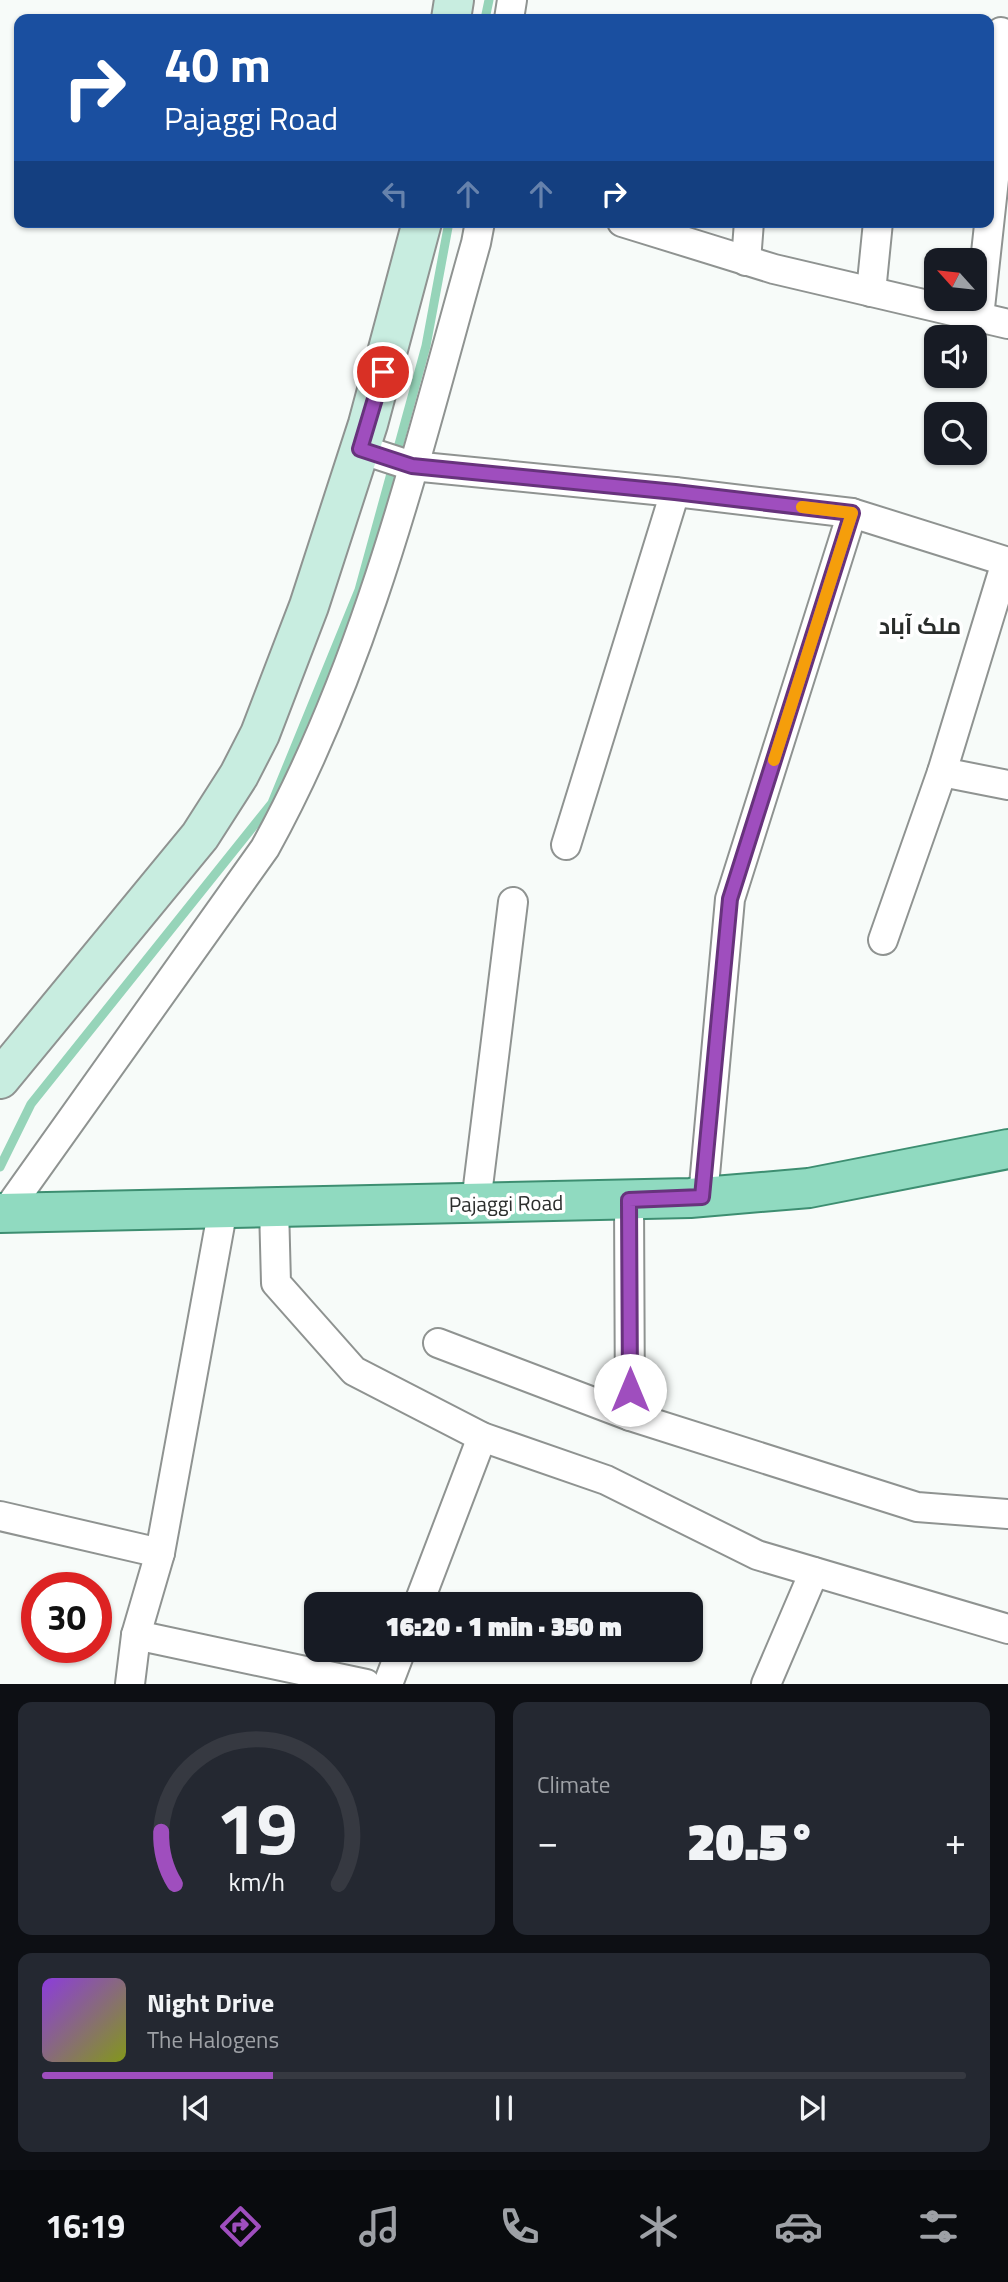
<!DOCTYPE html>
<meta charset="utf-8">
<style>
body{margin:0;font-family:"Titillium Web",Cairo,sans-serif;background:#242831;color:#f1f3f6;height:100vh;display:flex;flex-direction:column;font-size:26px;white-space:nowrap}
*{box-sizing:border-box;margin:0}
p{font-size:23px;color:#9ea1a6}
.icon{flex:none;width:38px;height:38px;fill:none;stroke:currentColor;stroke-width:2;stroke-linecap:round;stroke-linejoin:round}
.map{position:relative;height:1684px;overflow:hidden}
.details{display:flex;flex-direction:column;gap:18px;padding:18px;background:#0d0f14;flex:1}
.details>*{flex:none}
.banner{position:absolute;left:14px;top:14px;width:980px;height:214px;border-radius:14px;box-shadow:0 2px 5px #0004;background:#1a4fa0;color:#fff;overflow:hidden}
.needle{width:46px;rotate:297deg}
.buttons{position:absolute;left:924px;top:248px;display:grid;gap:14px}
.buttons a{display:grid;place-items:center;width:63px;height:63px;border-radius:14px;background:#171b24;box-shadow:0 2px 5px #0004;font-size:35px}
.speed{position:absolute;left:21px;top:1572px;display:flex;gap:14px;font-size:35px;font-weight:700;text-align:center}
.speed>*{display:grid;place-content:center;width:91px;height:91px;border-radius:50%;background:#171b24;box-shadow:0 2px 5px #0004;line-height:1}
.speed .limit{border:10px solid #d22;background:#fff;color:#111}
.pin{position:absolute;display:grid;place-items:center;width:60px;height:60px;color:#fff;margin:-30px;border:4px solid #fff;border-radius:50%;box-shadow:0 2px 7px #0007}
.me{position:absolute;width:77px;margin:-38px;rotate:0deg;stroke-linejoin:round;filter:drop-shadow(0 0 5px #0008)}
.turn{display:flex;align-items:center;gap:24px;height:147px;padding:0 35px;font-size:32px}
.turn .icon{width:91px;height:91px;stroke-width:2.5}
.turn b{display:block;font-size:49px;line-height:60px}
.lanes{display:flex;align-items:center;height:66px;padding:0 35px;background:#0003;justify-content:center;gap:35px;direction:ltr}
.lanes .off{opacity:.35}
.big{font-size:52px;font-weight:800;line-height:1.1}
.details .tile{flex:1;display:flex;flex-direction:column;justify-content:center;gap:10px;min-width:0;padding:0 24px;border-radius:14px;background:#242831}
.details .dial{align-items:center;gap:0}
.dial svg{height:182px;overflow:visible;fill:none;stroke:#363941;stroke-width:7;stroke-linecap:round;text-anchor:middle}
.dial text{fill:#f1f3f6;stroke:none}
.song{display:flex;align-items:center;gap:21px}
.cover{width:84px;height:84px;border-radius:10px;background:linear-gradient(135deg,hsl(270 70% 55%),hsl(70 70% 35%))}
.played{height:7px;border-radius:4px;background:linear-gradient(90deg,#9f4ebe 25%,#363941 25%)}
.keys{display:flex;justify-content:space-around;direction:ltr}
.heat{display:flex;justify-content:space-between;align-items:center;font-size:38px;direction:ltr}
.details .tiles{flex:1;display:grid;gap:18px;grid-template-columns:1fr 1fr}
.tile:last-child{grid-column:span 2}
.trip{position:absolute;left:304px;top:1592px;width:399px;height:70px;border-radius:14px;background:#171b24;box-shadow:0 2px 5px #0004;font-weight:800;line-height:70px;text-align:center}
.tabs{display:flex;height:112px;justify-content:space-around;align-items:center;background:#090b0e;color:#9ea1a6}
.tabs .icon{width:49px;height:49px}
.tabs .current{color:#9f4ebe}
.tabs b{font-size:32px;color:#f1f3f6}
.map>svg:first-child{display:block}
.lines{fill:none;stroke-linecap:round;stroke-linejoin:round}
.stream{stroke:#96d4b9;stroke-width:9}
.street-casing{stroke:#8f9391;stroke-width:32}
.secondary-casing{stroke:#8f9391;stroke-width:42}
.primary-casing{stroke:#3d8e71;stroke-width:42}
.street{stroke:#fff;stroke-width:28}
.secondary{stroke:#c8ede0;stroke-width:38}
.primary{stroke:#90dac0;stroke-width:38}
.route-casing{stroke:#67337c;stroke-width:18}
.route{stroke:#9f4ebe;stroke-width:12}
.slow{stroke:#f59e0b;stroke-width:12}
.labels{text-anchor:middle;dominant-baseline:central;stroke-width:7;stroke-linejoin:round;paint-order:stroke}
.street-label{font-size:21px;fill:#2c2e2d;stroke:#fff}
.neighbourhood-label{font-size:23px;font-weight:bold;fill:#282c2a;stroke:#fff}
</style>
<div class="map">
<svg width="1008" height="1684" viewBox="0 0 1008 1684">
<rect width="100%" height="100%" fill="#f7fbf9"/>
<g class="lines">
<g class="stream">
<path d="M485 19 489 0"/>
<path d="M0 1167 31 1104 272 803 359 590 426 346 449 222"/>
</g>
<g class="street-casing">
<g id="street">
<path d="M509 19 512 0"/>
<path d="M622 222 774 269 1008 324"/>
<path d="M746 261 749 222"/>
<path d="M871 292 878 222"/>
<path d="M979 317 1001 115V32"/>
<path d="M360 449 412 466 675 492 852 513 1008 562"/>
<path d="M942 772 1008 785"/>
<path d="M566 845 675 492"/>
<path d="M883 940 942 772 1006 562"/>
<path d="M703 1197 730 899 852 513"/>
<path d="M629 1200 630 1416"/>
<path d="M476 1203 513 902"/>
<path d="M274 1207 276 1283 354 1371 482 1437 606 1480 757 1555 1008 1629"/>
<path d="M5 1213 265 848C369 660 418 448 476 243L480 222"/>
<path d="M438 1343 630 1416 917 1507 1008 1514"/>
<path d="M0 1516 160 1553"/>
<path d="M418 1605 482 1437"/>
<path d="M136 1635 366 1684"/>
<path d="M130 1684 136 1635 160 1553 223 1208"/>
<path d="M388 1684 401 1650"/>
<path d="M766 1684 814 1572"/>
</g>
</g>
<g class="secondary-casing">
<g id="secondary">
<path d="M451 19 454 0"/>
<path d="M0 1079 200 836 239 775 260 734 309 606 368 424 422 222"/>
</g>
</g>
<g class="primary-casing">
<path id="primary" d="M0 1213 690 1198 809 1188 1008 1149"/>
</g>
<use href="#street" class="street"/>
<use href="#secondary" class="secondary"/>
<use href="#primary" class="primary"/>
</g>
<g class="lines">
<g class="route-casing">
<path id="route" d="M383 372 360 449 412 466 675 492 852 513 730 899 702 1197 629 1200 630 1390"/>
</g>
<use href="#route" class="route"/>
<path class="slow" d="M774 760 852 513 802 507"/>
</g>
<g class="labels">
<g class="street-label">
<text transform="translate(506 1203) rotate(-1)">Pajaggi Road</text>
</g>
<g class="neighbourhood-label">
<text x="920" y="625">ملک آباد</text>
</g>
</g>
</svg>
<div class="buttons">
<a><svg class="needle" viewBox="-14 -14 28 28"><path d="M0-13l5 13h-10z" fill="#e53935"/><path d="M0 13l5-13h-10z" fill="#9ea1a6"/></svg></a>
<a><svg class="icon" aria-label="sound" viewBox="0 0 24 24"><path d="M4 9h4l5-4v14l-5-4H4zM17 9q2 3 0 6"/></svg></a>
<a><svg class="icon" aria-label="search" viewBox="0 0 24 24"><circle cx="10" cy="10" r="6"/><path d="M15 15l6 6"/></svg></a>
</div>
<div class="speed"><div class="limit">30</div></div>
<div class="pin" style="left:383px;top:372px;background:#d93025"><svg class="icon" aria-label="arrive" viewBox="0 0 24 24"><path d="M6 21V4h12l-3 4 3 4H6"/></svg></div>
<svg class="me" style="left:630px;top:1390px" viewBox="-20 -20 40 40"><circle r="19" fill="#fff"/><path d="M0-13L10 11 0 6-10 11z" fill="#9f4ebe"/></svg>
<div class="trip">16:20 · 1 min · 350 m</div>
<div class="banner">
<div class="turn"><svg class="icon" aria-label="right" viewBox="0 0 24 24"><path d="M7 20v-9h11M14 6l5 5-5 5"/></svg><div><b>40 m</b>Pajaggi Road</div></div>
<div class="lanes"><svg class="icon off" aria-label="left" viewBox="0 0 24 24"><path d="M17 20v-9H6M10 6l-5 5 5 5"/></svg><svg class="icon off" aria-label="ahead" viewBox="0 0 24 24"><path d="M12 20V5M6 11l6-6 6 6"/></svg><svg class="icon off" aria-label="ahead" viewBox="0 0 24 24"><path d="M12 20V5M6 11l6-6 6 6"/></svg><svg class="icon" aria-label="right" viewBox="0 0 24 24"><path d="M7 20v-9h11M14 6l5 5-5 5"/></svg></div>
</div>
</div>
<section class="details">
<div class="tiles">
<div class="tile dial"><svg viewBox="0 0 100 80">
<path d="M14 69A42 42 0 1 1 86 69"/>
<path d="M14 69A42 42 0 0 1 8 46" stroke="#9f4ebe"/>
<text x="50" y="56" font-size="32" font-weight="700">19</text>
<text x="50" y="72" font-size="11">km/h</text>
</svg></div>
<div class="tile"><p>Climate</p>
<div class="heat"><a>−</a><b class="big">20.5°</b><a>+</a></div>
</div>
<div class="tile">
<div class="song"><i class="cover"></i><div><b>Night Drive</b><p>The Halogens</p></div></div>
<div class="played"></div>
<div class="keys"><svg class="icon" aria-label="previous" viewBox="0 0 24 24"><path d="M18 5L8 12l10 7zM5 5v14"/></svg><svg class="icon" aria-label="pause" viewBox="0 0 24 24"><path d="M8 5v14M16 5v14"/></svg><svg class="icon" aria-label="next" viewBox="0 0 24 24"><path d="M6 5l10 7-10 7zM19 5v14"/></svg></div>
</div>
</div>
</section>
<nav class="tabs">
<b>16:19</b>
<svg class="icon current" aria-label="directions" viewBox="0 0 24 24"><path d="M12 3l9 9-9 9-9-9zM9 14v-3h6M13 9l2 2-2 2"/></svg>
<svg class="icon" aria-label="music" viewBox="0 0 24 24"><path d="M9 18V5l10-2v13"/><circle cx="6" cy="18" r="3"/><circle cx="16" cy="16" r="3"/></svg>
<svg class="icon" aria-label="phone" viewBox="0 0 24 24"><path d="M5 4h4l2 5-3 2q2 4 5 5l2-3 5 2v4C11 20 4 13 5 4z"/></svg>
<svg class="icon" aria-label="climate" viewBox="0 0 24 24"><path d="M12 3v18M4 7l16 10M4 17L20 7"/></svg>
<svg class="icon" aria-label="car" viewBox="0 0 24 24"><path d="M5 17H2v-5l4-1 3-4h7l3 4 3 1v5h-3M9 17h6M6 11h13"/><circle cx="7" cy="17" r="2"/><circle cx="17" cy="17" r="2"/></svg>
<svg class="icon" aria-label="filters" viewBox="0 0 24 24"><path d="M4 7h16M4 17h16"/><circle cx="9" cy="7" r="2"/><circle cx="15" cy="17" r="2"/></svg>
</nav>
